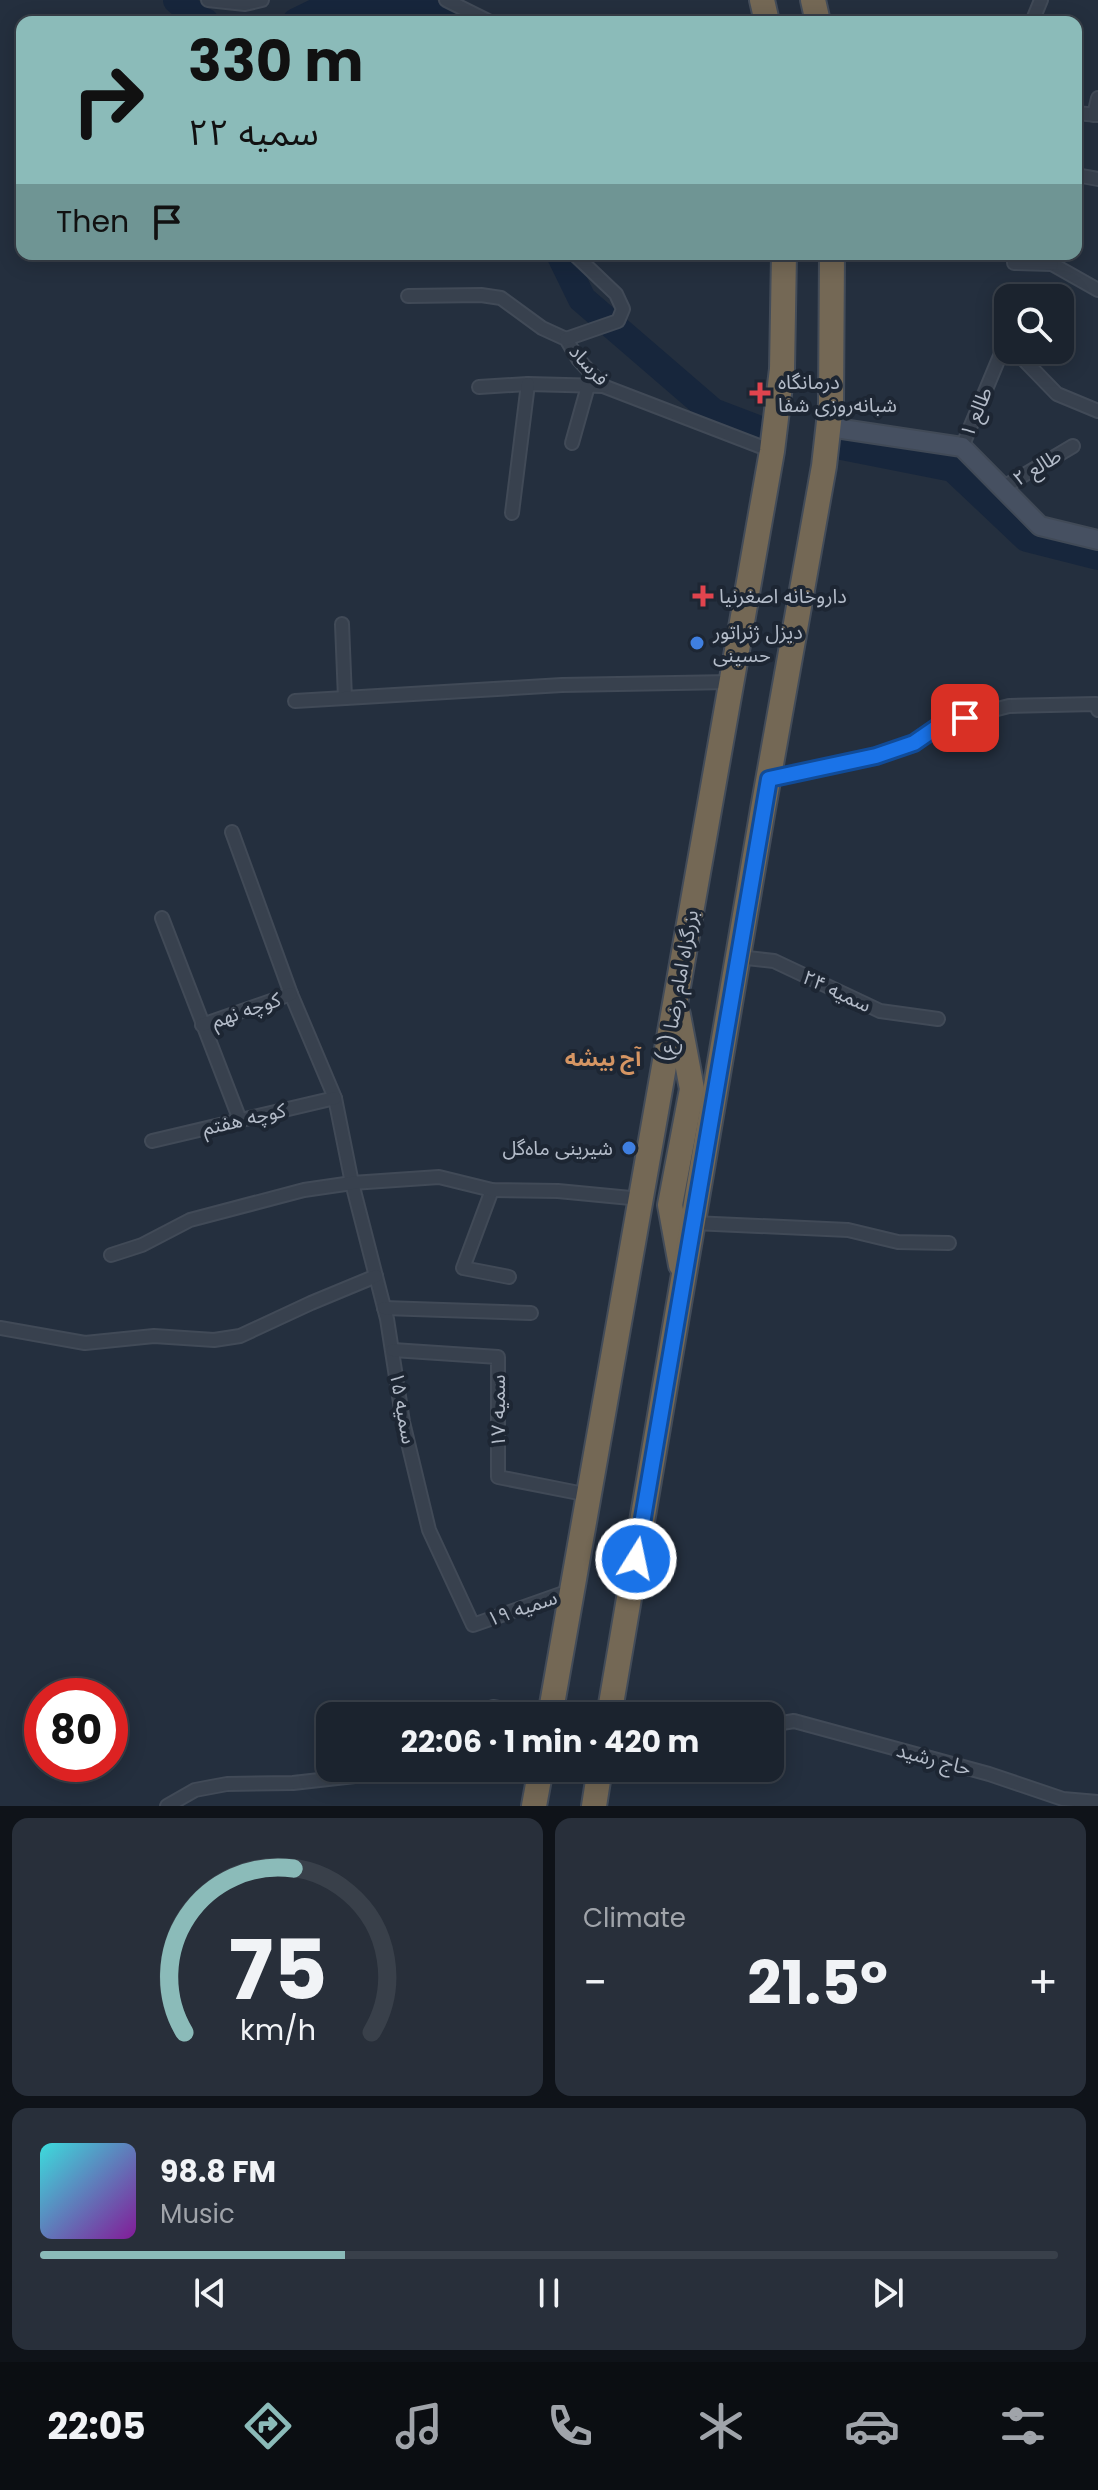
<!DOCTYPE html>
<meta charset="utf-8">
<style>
body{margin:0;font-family:Poppins,"Noto Sans Arabic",sans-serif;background:#282f3a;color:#f1f3f6;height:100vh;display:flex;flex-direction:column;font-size:30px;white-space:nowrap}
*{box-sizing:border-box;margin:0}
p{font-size:26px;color:#a0a4aa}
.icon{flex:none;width:44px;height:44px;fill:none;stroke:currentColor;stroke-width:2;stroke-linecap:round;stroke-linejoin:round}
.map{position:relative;height:1806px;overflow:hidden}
.sheet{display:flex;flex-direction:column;gap:12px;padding:12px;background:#0f1319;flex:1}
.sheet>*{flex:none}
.guide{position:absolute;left:16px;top:16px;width:1066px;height:244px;border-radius:16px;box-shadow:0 4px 20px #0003,0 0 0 2px #39404a;background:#8bbbb9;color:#111;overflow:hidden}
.controls{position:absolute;left:994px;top:284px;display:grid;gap:16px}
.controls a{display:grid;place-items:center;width:80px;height:80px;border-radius:16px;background:#1b232e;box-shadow:0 4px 20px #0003,0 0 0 2px #39404a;font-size:40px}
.speed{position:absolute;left:24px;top:1678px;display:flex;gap:16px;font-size:40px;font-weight:700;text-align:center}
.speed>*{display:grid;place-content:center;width:104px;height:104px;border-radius:50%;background:#1b232e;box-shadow:0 4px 20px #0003,0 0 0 2px #39404a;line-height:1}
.speed .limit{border:12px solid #d22;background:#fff;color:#111}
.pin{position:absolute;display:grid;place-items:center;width:68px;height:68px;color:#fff;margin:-34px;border-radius:16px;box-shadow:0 4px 12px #0006}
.me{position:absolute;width:88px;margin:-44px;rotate:10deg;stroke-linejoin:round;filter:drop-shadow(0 0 6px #0008)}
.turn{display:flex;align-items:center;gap:28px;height:168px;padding:0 40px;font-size:36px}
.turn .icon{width:104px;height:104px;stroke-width:2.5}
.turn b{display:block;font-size:56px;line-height:68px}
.then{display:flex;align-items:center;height:76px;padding:0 40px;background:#0003;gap:16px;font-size:30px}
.big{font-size:60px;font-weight:700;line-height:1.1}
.sheet .widget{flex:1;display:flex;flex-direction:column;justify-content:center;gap:12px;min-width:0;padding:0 28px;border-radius:16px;background:#282f3a}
.sheet .dial{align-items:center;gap:0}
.dial svg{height:208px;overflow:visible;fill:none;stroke:#39404a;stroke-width:7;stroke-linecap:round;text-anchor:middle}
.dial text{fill:#f1f3f6;stroke:none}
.song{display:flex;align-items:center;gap:24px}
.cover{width:96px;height:96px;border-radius:12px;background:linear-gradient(135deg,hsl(180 70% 55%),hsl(290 70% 35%))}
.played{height:8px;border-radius:4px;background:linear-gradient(90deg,#8bbbb9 30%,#39404a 30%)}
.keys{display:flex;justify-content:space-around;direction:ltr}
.heat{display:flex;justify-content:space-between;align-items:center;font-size:44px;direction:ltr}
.sheet .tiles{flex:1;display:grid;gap:12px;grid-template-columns:1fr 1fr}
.widget:last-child{grid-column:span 2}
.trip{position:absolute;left:316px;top:1702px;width:468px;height:80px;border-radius:16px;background:#1b232e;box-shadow:0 4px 20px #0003,0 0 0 2px #39404a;font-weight:700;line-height:80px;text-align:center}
.tab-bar{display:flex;height:128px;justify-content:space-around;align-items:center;background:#0b0e12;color:#a0a4aa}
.tab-bar .icon{width:56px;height:56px}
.tab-bar .active{color:#8bbbb9}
.tab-bar b{font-size:36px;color:#f1f3f6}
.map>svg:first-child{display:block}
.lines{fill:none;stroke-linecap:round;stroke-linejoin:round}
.river{stroke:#17263c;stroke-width:28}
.street-casing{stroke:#414a57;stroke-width:16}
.secondary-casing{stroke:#414a57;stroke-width:22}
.highway-casing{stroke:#434c59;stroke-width:28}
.street{stroke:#38414e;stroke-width:12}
.secondary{stroke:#465061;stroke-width:18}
.highway{stroke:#746855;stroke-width:24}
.route-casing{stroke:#114b97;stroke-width:20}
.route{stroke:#1a73e8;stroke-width:14}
.health-dot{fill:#e0444e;stroke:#1d2633;stroke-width:3}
.shop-dot{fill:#3f7fe0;stroke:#1d2633;stroke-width:3}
.labels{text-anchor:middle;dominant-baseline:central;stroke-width:8;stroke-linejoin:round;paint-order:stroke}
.street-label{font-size:20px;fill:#b4bcc9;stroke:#1d2633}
.poi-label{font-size:20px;fill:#b4bcc9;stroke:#1d2633;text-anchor:start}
.neighbourhood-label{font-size:22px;font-weight:bold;fill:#d59563;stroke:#1d2633}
</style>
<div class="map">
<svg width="1098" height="1806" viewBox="0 0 1098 1806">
<rect width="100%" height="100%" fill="#242f3e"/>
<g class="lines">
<g class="river">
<path d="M177 0 201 21 205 22"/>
<path d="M296 22 327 7 379 6 422 10 457 22"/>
<path d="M560 254 582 299 713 412 768 433"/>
<path d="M837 445 953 468 1027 538 1098 556"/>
</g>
<g class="street-casing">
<g id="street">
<path d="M208 0 245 4 262 0"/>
<path d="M446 0 490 22"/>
<path d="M1032 22 1041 0"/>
<path d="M1076 113 1098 115"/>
<path d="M1094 115 1098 98"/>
<path d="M1076 175 1098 179"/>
<path d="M1054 254 1052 264 1098 290"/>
<path d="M1014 263 1052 264"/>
<path d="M408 296 481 295 501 298 542 328 566 339 578 359 603 386 772 451"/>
<path d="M566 339 618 321 623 309 616 294 574 254"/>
<path d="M479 387 528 384 603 386"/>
<path d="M572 443 588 386"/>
<path d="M962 447 1002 351 1023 359 1057 394 1098 411"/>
<path d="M1002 488 1073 446"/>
<path d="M512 513 528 384"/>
<path d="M342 624 345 698"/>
<path d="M295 701 562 685 731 682"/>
<path d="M769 779 876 756 914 743 943 723 1009 706 1096 704 1098 710"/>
<path d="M232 832 291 994 335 1098 352 1183 387 1319 403 1422 429 1530 473 1625 572 1590"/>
<path d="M162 918 240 1120"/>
<path d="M738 957 774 961 880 1011 938 1019"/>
<path d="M202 1025 291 994"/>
<path d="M152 1141 335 1098"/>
<path d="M492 1190 463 1268 509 1277"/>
<path d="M693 1223 848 1230 898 1242 949 1243"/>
<path d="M111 1255 142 1245 190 1220 304 1190 352 1183 439 1177 492 1190 558 1191 641 1199"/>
<path d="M384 1308 531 1313"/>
<path d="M0 1328 85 1343 154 1336 214 1340 240 1336 311 1303 376 1276"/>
<path d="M393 1350 498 1357V1477L589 1495"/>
<path d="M474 1716 493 1707 548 1716"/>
<path d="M770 1725 794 1721 989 1774 1063 1799 1098 1802"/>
<path d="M167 1806 195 1790 227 1784 293 1783 355 1776 382 1768"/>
</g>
</g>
<g class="secondary-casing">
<path id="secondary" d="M829 427 962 447 1040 526 1098 540"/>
</g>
<g class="highway-casing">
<g id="highway">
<path d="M762 0 767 22"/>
<path d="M813 0 818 22"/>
<path d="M678 1015 692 1089 670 1205 681 1265"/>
<path d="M550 1716 772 451 782 369 784 254"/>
<path d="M609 1716 763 809 824 466 831 404 832 254"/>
<path d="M534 1806 541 1768"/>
<path d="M594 1806 600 1768"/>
</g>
</g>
<use href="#street" class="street"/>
<use href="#secondary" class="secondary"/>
<use href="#highway" class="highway"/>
</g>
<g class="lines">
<g class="route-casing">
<path id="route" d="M636 1559 769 779 876 756 914 743 943 723 965 718"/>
</g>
<use href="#route" class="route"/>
</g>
<g class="health-dot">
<path d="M756 381h8v8h8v8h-8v8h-8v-8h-8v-8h8z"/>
<path d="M699 584h8v8h8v8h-8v8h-8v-8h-8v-8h8z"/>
</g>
<g class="shop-dot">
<circle cx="697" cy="643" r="8"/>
<circle cx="629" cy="1148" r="8"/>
</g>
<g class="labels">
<g class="street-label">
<text transform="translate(589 365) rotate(48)">فرساد</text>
<text transform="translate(976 412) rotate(-67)">طالع ۱</text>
<text transform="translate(1037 467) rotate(-31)">طالع ۲</text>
<text transform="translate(678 986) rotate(-80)">بزرگراه امام رضا (ع)</text>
<text transform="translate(837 991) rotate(25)">سمیه ۲۴</text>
<text transform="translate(246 1010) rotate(-19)">کوچه نهم</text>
<text transform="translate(244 1119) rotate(-13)">کوچه هفتم</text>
<text transform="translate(403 1408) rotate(80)">سمیه ۱۵</text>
<text transform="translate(498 1411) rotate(-90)">سمیه ۱۷</text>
<text transform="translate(522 1608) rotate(-19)">سمیه ۱۹</text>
<text transform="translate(934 1759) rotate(15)">حاج رشید</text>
</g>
<g class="poi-label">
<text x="778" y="382">درمانگاه<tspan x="778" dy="23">شبانه‌روزی شفا</tspan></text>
<text x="719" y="596">داروخانه اصغرنیا</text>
<text x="713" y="632">دیزل ژنراتور<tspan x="713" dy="23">حسینی</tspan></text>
<text x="613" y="1148" text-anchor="end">شیرینی ماه‌گل</text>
</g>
<g class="neighbourhood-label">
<text x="603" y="1058">آج بیشه</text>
</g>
</g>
</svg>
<div class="controls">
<a><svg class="icon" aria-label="search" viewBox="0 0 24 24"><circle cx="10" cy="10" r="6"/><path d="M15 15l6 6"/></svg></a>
</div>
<div class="speed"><div class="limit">80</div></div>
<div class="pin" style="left:965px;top:718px;background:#d93025"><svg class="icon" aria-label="arrive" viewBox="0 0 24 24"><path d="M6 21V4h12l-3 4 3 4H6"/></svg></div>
<svg class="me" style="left:636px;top:1559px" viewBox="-20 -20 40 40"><circle r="17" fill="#1a73e8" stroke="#fff" stroke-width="3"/><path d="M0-11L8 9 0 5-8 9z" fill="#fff"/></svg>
<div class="trip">22:06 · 1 min · 420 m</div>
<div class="guide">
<div class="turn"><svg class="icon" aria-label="right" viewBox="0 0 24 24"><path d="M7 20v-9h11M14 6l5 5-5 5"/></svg><div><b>330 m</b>سمیه ۲۲</div></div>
<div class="then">Then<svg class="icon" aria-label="arrive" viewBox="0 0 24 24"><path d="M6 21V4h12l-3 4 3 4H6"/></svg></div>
</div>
</div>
<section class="sheet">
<div class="tiles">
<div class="widget dial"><svg viewBox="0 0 100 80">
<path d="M14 69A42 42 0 1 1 86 69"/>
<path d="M14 69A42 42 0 0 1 56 6" stroke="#8bbbb9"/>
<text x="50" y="56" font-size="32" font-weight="700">75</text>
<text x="50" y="72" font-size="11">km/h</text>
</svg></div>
<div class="widget"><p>Climate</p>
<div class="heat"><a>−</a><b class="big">21.5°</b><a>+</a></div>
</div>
<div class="widget">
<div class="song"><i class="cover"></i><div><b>98.8 FM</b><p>Music</p></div></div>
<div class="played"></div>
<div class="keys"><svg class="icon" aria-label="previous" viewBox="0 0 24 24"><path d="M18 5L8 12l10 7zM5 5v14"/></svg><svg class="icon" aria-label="pause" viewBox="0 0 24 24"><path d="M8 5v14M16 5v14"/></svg><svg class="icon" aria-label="next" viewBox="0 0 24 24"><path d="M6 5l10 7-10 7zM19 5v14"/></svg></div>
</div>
</div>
</section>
<nav class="tab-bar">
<b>22:05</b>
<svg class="icon active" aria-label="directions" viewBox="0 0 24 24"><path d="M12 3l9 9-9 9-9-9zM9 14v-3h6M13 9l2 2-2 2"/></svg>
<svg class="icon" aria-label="music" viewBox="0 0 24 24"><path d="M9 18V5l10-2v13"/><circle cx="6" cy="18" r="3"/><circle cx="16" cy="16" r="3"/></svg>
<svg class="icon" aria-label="phone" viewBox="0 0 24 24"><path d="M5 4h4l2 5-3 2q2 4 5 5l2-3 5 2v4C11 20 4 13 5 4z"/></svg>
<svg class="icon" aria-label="climate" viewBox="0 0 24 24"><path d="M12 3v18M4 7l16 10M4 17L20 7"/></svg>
<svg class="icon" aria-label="car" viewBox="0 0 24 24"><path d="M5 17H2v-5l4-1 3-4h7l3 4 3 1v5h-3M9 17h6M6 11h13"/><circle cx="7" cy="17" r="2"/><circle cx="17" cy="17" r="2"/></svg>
<svg class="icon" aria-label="filters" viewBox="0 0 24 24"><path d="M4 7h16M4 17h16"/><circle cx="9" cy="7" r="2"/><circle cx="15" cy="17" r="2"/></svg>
</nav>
